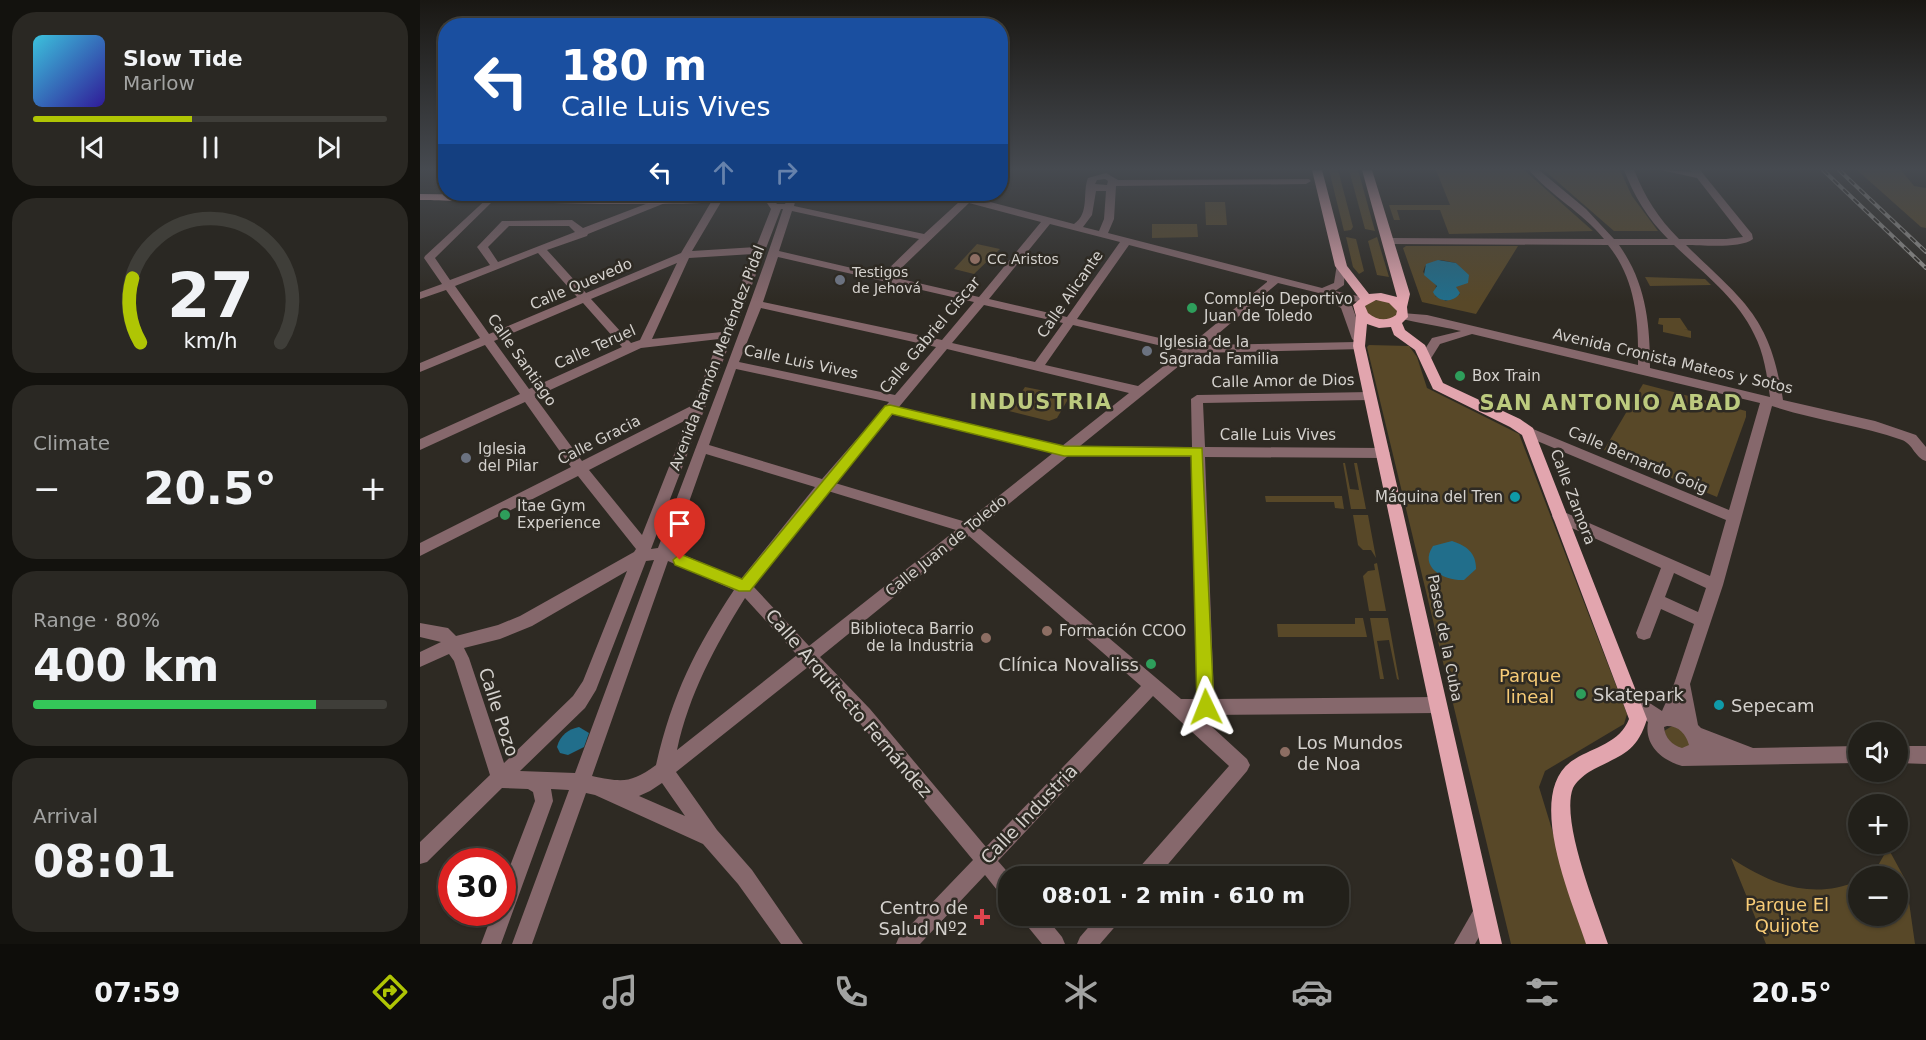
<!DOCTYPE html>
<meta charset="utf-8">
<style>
body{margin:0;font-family:"DejaVu Sans",sans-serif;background:#2a2823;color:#f1f3f6;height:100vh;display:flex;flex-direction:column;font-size:22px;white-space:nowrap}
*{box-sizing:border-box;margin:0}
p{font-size:20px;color:#a2a3a2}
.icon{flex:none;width:33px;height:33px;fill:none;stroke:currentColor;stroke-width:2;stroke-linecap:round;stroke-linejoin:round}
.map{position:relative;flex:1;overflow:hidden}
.side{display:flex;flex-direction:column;gap:12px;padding:12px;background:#13120e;width:420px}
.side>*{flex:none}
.hud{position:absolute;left:18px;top:18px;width:570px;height:183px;border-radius:24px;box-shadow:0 2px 4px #0004,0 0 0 2px #3f3e39;background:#1a4fa0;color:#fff;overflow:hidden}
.tools{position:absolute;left:1428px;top:722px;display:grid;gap:12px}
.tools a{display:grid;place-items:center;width:60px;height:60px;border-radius:50%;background:#22201a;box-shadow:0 2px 4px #0004,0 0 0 2px #3f3e39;font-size:30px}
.speed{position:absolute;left:18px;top:848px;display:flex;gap:12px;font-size:30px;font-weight:700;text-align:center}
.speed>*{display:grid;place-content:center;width:78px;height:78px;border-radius:50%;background:#22201a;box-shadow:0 2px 4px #0004,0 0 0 2px #3f3e39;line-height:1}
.speed .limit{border:9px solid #d22;background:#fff;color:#111}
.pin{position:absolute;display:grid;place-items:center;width:51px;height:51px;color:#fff;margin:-62px -26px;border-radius:50% 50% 50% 0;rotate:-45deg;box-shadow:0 0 6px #0007}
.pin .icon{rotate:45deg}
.me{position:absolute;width:66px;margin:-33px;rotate:358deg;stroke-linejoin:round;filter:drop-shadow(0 0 4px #0008)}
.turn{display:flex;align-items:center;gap:21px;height:126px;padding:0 24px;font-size:27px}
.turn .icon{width:78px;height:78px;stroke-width:2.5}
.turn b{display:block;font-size:42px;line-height:51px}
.lanes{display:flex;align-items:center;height:57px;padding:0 24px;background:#0003;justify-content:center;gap:30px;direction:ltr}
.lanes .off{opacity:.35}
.big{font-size:45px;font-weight:600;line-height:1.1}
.side .card{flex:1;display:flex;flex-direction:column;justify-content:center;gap:9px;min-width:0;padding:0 21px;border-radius:24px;background:#2a2823}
.side .dial{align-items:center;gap:0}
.dial svg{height:156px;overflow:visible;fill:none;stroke:#3f3e39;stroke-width:7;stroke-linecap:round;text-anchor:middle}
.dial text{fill:#f1f3f6;stroke:none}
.song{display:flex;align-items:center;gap:18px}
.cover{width:72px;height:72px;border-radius:9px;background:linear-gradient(135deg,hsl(190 70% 55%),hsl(250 70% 35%))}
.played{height:6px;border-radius:3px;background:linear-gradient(90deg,#afc504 45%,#3f3e39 45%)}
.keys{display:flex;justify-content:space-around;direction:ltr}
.heat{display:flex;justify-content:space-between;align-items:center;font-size:33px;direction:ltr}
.charge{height:9px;border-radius:4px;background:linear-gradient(90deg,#34c759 80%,#3f3e39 0)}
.trip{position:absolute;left:578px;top:866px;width:351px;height:60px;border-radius:24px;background:#22201a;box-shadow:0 2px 4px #0004,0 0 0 2px #3f3e39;font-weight:600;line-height:60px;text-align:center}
.tab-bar{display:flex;height:96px;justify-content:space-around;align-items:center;background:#0e0d0a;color:#a2a3a2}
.tab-bar .icon{width:42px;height:42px}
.tab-bar .active{color:#afc504}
.tab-bar b{font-size:27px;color:#f1f3f6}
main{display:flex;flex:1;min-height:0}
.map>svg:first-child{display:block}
.green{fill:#584828;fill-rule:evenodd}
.water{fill:#216e8b}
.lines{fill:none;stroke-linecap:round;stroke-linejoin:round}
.minor{fill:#86686c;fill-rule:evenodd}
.major{fill:#e2a5ae;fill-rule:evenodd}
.rail-casing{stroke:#9a9792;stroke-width:4}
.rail{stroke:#2e2a23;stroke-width:2;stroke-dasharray:7;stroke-linecap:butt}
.route{fill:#afc504;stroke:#728003;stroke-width:1.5}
.education-dot{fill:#8d6e63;stroke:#2e2a23;stroke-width:2}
.worship-dot{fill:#6b7280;stroke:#2e2a23;stroke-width:2}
.leisure-dot{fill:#2e9e5b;stroke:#2e2a23;stroke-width:2}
.culture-dot{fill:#0f9aa8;stroke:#2e2a23;stroke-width:2}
.health-dot{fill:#e0444e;stroke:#2e2a23;stroke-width:2}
.labels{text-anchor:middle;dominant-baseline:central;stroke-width:5;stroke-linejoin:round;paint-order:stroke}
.far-poi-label{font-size:14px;fill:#d4d1cd;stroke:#2e2a23;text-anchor:start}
.street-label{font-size:15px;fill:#d4d1cd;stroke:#2e2a23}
.poi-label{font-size:15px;fill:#d4d1cd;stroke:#2e2a23;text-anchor:start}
.near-poi-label{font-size:18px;fill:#d4d1cd;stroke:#2e2a23;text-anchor:start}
.near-park-label{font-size:18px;fill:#f8cc77;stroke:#2e2a23}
.near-street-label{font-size:18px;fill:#d4d1cd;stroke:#2e2a23}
.district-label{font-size:21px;font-weight:bold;letter-spacing:1.5px;fill:#bcca7e;stroke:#2e2a23}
</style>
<main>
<section class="side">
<div class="card">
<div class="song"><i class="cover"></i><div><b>Slow Tide</b><p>Marlow</p></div></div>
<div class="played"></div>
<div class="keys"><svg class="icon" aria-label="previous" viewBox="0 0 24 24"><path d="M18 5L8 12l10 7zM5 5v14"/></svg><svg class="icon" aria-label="pause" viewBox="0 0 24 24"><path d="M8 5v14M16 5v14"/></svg><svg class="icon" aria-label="next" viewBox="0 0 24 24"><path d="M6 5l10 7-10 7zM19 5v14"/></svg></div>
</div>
<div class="card dial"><svg viewBox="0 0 100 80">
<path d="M14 69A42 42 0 1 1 86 69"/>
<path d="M14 69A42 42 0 0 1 10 36" stroke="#afc504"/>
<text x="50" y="56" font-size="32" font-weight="700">27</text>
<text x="50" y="72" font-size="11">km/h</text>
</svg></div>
<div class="card"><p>Climate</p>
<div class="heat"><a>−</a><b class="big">20.5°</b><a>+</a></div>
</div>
<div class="card"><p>Range · 80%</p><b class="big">400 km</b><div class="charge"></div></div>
<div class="card"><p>Arrival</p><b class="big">08:01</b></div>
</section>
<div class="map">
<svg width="1506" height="944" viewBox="0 0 1506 944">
<rect width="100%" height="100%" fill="#2e2a23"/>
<g class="green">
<path d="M909 170H918L933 227 931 230 924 231Z"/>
<path d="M929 170H938L955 231 945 229Z"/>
<path d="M1016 170H1104L1173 231 1029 234 1020 210H977L980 220H974L969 205H1030Z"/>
<path d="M1124 170H1200L1212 196 1238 231H1194Z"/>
<path d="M1437 170H1481L1494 186 1506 188V228L1501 227Z"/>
<path d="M785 202H805L807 225H786Z"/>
<path d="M732 224H777L778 237 732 238Z"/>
<path d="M926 237 936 239 944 271 939 274 933 267Z"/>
<path d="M957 237 969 277 957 275 948 241Z"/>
<path d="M557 244 580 249 554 274 534 269Z"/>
<path d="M986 246H1098L1056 314 1002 302 983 248ZM1021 260 1036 263 1039 266 1035 287 1040 294 1026 301 1015 296 1016 285 1003 272 1005 266Z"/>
<path d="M1225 277 1285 279 1291 285 1230 286Z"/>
<path d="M952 300 968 301 978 310V316L965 322 946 315 945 305Z"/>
<path d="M1239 318H1260L1268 330 1263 329 1271 331V338L1243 332V325L1238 324Z"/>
<path d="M949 345 989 346 997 357 1007 388 1099 434 1207 714 1204 724 1125 771 1119 787 1167 944H1091L947 347Z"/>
<path d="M1223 384 1326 411V417L1297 497 1184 450Z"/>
<path d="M605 387 650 396 637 418 629 421 589 411Z"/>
<path d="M923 463H925L930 489 939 490 934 463H937L946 509H931Z"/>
<path d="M845 496H922L924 509 915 508 914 502H846Z"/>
<path d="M933 515H948L956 558 951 550H943L938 545Z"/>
<path d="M957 563 966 611H949L943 576 948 571 955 570 954 564Z"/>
<path d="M935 618H943L947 637H858L857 624H935Z"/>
<path d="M950 618H968L979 680 977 679 969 640 957 641 964 679H960Z"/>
<path d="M1252 726 1261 729 1270 743 1269 746 1263 750 1251 746 1244 731Z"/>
<path d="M1468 848 1486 881 1495 944H1346L1311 858C1352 885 1392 900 1438 881V915H1478V876H1452Z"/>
</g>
<g class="water">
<path d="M1018 260 1036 263 1049 275 1048 283 1036 287 1040 293C1034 303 1018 303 1013 292L1017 286 1004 275 1006 264Z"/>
<path d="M1032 541C1047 546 1056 553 1056 569L1044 580C1025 581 998 568 1013 546Z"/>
<path d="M159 727 169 733 164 747 148 755 140 753 137 747C140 735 149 729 159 727Z"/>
</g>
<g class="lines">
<g class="minor">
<path d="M1109 170H1119L1166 209 1194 239H1248C1228 219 1214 196 1204 170H1214C1225 197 1238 218 1259 239H1306L1323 237 1277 178 1241 170 1272 172 1270 170H1280L1332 234 1333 239C1320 249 1283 245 1266 245 1323 301 1350 315 1363 400L1455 421 1496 435 1506 447V461C1495 458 1493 444 1482 440 1440 425 1394 420 1352 406L1303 585 1270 684 1278 725 1281 728 1333 748 1438 746V763L1262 766C1241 760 1224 745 1228 722L1205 705 1203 699 1205 693 1211 691 1242 711 1254 684 1274 624 1241 609 1230 638 1224 640 1218 638 1216 633 1241 568 1134 520 1132 516 1134 512H1144L1290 576 1306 520 1103 435 1102 432 1108 427 1113 429 1309 510 1340 403 1052 334 1020 344 1010 360 1006 361 1000 357 1012 338 1041 331C1030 328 981 320 976 317L982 313 1007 315 1218 365C1219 323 1216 279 1188 245L969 244 964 241 969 238 1184 239C1162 212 1131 196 1109 170ZM1199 245H1254C1282 272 1317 298 1334 334 1344 353 1347 375 1350 397L1230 368C1230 323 1226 283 1199 245ZM1254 573 1286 588 1278 612 1245 597ZM1247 726C1259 726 1266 734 1269 745L1262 748C1252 745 1245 738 1244 727Z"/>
<path d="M686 173 698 180 889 179 891 181 886 184 696 186 694 219 688 233 902 288 914 283 917 264H925L924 285 915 291 947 298 949 300 943 303 922 299 932 306 944 339 940 342 945 346 943 349 775 353 660 446 772 447 771 399 777 395 950 392 956 396 950 400 783 403 785 447 963 448 970 453 963 458 785 457 794 699 1017 697 1023 699 1025 705 1023 711 1017 713 779 715 827 759 830 765 827 771 738 876H715L718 869 809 766 733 696 578 861 591 876H588V898L581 895 565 875 500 944H476L479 937 553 860 438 721 388 667 256 772 297 830 332 870 383 944H361L318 884 283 844 175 795 166 793 112 944H92L149 790 131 789 133 801 81 944H61L73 912H82V887L115 801 113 792 108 789 82 788 7 862 0 864V842L70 775 34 661 29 654 0 667V652L21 642 0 637V623L28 628 36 636 78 625 100 616 214 552 216 549 158 476 0 556V543L151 467 105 402 0 450V439L100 394 65 345 0 372V363L60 338 26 290 0 299V292L22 284 4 258 5 256 71 195 74 196V200L15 258 30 280 70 265 57 247 82 221 152 220 163 228 244 197H250V201L168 234 167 236 127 250 166 293 261 253 294 197 299 194 304 197 272 251 336 247 351 209 347 203 324 200 322 198 327 195 353 199 357 204H365L369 194H377L374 206 504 234 540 201 523 196 522 194 547 196 654 224C670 213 662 193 668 178ZM685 179 688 181 687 185 675 184 677 180ZM676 191H686L684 219 679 231 663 227 672 215ZM549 203 621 222 559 297 472 277ZM361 209H363C325 323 280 435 238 548L231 549ZM372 211 499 239 462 275 359 251ZM630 224 700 242 647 317 569 299ZM89 226H149L155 232 78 262 68 247ZM709 245 847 281V282L770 345 657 319ZM118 253 157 297 69 334 35 286ZM333 254 302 332 232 339 269 258ZM358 257 554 302 522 340 343 302ZM257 263 220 340 211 343 171 299ZM858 283 907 295V299L921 308 932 339 936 342 785 345ZM163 303 202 347 109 389 74 341ZM564 305 643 323 615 362 532 343ZM341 308 516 347 475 395 319 362ZM653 325 763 351 718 386 625 365ZM299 339 273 405 162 461 115 397 221 348ZM527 349 709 393 642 446 479 407ZM316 369 469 402 402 479 289 445ZM473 414 633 453 546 522 415 483ZM268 419 222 535 169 470ZM286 454 395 487 321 579 252 550ZM648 456 772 457 777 699H761L559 528ZM408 491 536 530 389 646 333 586ZM549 536 721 686 566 847 450 709 400 657ZM234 560 155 773 100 771 165 708 176 690 226 561ZM248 561 314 590C275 649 252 695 236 765 210 784 202 782 172 776ZM207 571 163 681 153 696 84 763 49 658 44 648 80 639 112 626ZM325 598 377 655 257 750C269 694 295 646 325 598ZM242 783 265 816 219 796 230 791Z"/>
<path d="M1478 746H1506V764L1478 763Z"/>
<path d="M1064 901 1071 904 1074 911 1055 944H1034L1057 904Z"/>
<path d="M601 915H624L642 937 645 944H622L604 922Z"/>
<path d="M679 915H702L699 922 680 944H657L660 937Z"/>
</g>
<g class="major">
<path d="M892 170H902L927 266 949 294 961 293 977 297 942 170H952L990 294 987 307 988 317 982 323 985 330 1005 345 1023 383 1100 419 1113 428 1227 719C1216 755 1199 755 1169 772 1163 776 1156 782 1153 788 1140 821 1177 910 1188 944H1166C1152 900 1102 790 1155 759 1174 747 1200 743 1209 719L1102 435 1090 427 1013 389 995 350 974 335 971 327 959 328 947 324 945 346 1082 944H1060L933 346 936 316 933 305 940 299 915 266ZM956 300 969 303 977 311 976 315C966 322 957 320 948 313L945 306Z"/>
<path d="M0 194 240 197 353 194C332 211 48 201 0 200Z"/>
</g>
<g class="rail-casing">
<g id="rail">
<path d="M1403 170 1506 268"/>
<path d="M1419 170 1506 252"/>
</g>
</g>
<use href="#rail" class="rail"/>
</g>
<linearGradient id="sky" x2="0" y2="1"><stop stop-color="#191713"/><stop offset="0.56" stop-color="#464a50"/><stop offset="1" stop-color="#464a50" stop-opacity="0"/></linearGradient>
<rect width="1506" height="302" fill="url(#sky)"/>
<path class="route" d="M470 405 644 446 782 448 794 707 792 713 786 715 780 713 777 707 771 456H644L472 414 330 591H319L255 565 253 560 260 554 322 579 465 406Z"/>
<g class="education-dot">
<circle cx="555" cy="259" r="6"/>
<circle cx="627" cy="631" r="6"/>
<circle cx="566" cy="638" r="6"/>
<circle cx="865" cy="752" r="6"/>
</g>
<g class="worship-dot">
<circle cx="420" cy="280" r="6"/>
<circle cx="727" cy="351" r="6"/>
<circle cx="46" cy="458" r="6"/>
</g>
<g class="leisure-dot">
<circle cx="772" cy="308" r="6"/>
<circle cx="1040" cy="376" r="6"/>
<circle cx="85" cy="515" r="6"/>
<circle cx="731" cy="664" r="6"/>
<circle cx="1161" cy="694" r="6"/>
</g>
<g class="culture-dot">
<circle cx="1095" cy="497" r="6"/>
<circle cx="1299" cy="705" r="6"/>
</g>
<path class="health-dot" d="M559 908h6v6h6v6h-6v6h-6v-6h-6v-6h6z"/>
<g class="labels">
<g class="far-poi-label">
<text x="567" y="259">CC Aristos</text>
<text x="432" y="272">Testigos<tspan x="432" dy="16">de Jehová</tspan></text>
</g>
<g class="street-label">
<text transform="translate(161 284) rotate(-23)">Calle Quevedo</text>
<text transform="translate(650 294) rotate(-55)">Calle Alicante</text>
<text transform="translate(510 335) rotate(-50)">Calle Gabriel Ciscar</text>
<text transform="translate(175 347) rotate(-24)">Calle Teruel</text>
<text transform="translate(297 358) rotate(-69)">Avenida Ramón Menéndez Pidal</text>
<text transform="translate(102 360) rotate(55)">Calle Santiago</text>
<text transform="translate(1253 361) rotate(13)">Avenida Cronista Mateos y Sotos</text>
<text transform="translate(381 362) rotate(12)">Calle Luis Vives</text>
<text transform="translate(863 381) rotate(-1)">Calle Amor de Dios</text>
<text x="858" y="435">Calle Luis Vives</text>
<text transform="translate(179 440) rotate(-27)">Calle Gracia</text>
<text transform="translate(1218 460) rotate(23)">Calle Bernardo Goig</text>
<text transform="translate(1153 497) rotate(69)">Calle Zamora</text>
<text transform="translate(526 546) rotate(-39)">Calle Juan de Toledo</text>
<text transform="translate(1025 638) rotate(79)">Paseo de la Cuba</text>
</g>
<g class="poi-label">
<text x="784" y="299">Complejo Deportivo<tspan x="784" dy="17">Juan de Toledo</tspan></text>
<text x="739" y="342">Iglesia de la<tspan x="739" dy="17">Sagrada Familia</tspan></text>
<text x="1052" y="376">Box Train</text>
<text x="58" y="449">Iglesia<tspan x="58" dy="17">del Pilar</tspan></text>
<text x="1083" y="497" text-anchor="end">Máquina del Tren</text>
<text x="97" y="506">Itae Gym<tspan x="97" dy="17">Experience</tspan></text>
<text x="554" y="629" text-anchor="end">Biblioteca Barrio<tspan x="554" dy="17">de la Industria</tspan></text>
<text x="639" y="631">Formación CCOO</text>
</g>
<g class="near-poi-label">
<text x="719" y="664" text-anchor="end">Clínica Novaliss</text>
<text x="1173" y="694">Skatepark</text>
<text x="1311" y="705">Sepecam</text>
<text x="877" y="742">Los Mundos<tspan x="877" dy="21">de Noa</tspan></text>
<text x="548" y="907" text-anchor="end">Centro de<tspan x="548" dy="21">Salud Nº2</tspan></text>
</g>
<g class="near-park-label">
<text x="1110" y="675">Parque<tspan x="1110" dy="21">lineal</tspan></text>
<text x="1367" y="904">Parque El<tspan x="1367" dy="21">Quijote</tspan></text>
</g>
<g class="near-street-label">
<text transform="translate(429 703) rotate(49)">Calle Arquitecto Fernández</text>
<text transform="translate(79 712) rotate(72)">Calle Pozo</text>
<text transform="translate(609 814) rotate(-46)">Calle Industria</text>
</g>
<g class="district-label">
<text x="621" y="402">INDUSTRIA</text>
<text x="1191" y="403">SAN ANTONIO ABAD</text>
</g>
</g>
</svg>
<div class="tools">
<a><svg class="icon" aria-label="sound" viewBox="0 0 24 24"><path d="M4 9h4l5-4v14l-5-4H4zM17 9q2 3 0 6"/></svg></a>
<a>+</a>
<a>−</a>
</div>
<div class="speed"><div class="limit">30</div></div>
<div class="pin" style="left:260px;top:560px;background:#d93025"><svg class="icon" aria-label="arrive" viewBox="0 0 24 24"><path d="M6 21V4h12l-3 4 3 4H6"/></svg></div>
<svg class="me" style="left:786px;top:707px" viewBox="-20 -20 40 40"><path d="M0-17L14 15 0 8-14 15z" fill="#afc504" stroke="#fff" stroke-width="4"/></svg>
<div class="trip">08:01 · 2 min · 610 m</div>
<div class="hud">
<div class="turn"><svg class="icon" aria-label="left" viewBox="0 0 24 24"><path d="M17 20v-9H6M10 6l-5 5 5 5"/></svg><div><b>180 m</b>Calle Luis Vives</div></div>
<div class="lanes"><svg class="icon" aria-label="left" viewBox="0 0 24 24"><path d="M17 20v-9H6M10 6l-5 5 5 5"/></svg><svg class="icon off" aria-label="ahead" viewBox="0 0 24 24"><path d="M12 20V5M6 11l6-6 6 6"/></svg><svg class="icon off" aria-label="right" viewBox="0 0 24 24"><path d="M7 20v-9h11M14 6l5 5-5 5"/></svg></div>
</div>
</div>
</main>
<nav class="tab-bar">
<b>07:59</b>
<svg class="icon active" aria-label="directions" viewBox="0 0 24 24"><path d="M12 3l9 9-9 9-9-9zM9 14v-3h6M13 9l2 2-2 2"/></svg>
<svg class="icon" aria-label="music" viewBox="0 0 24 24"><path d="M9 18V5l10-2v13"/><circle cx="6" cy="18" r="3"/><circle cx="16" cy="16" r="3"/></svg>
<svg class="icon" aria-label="phone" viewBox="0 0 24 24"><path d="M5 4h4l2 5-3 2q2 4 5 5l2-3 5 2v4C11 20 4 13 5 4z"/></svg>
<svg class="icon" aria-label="climate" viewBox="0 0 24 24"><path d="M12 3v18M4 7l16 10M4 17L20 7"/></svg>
<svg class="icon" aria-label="car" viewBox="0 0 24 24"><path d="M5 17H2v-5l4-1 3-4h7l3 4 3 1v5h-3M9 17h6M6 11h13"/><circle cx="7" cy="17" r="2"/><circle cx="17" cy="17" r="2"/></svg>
<svg class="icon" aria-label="filters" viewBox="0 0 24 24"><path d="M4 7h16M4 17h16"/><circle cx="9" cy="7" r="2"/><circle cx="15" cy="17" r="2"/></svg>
<b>20.5°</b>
</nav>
